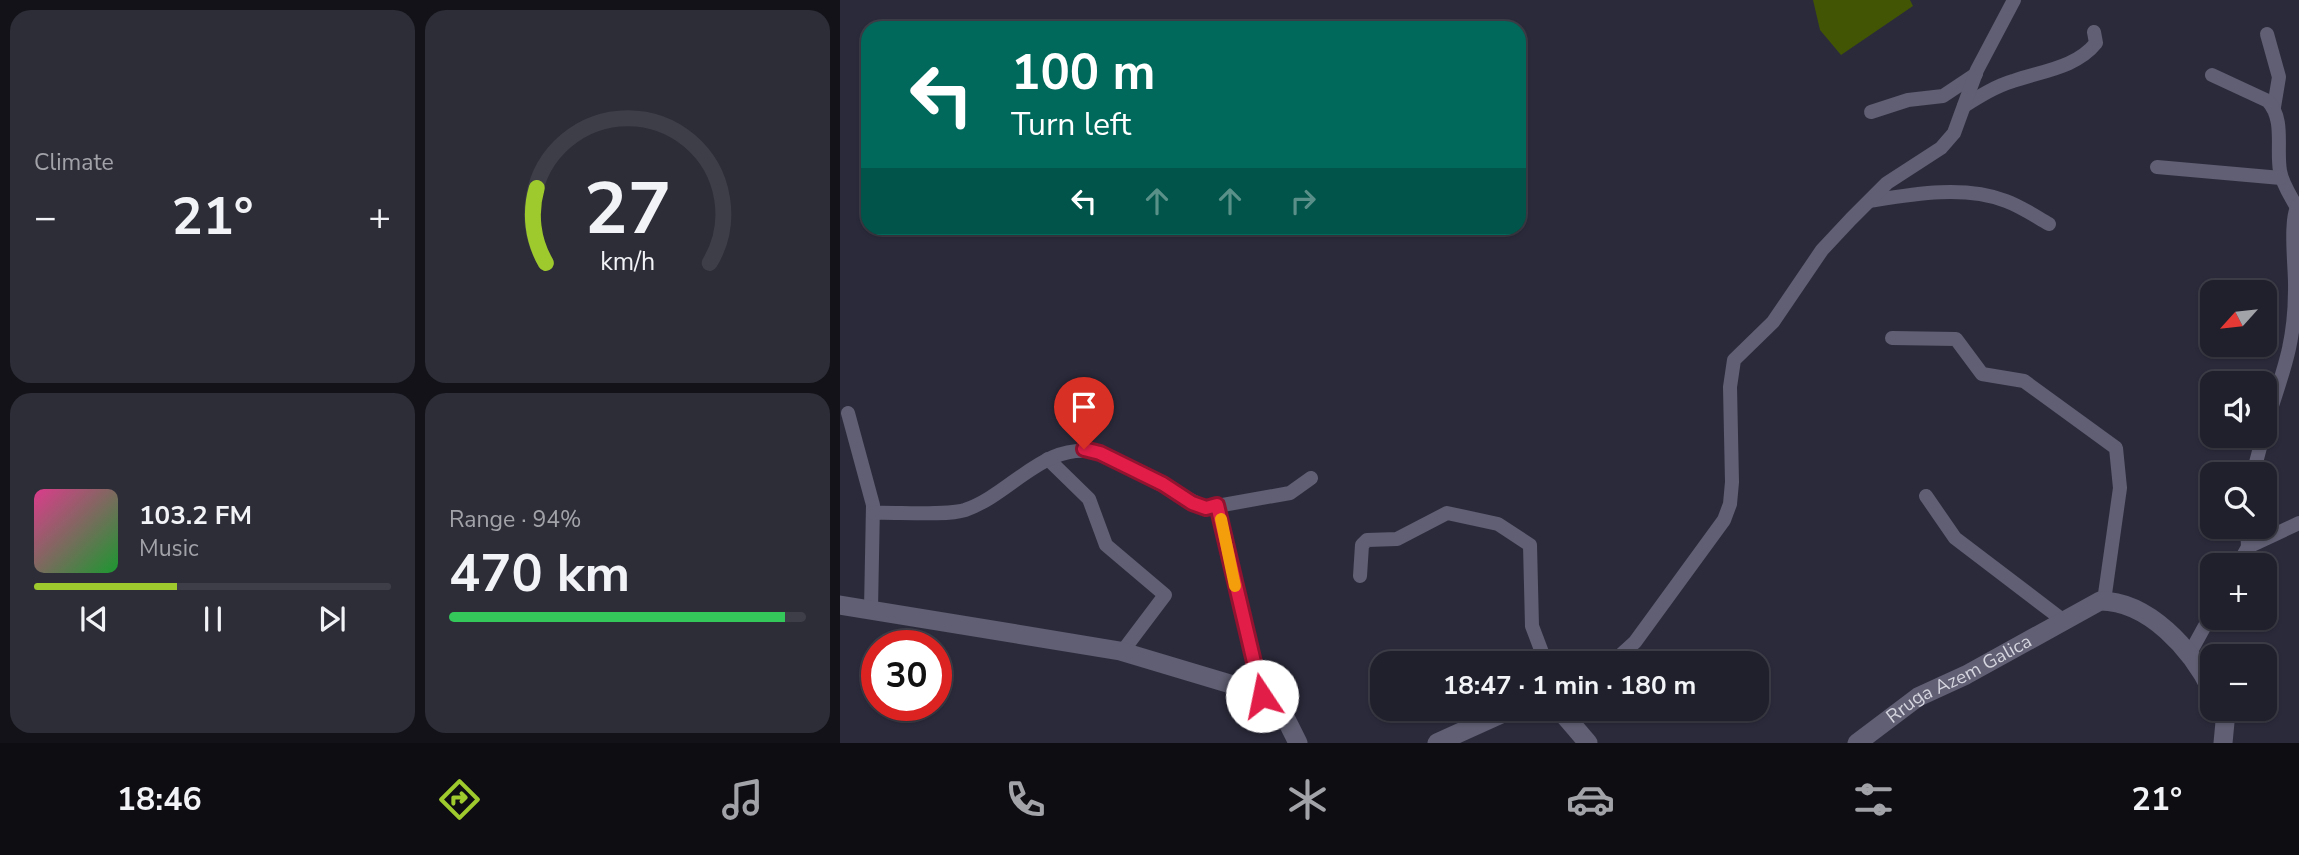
<!DOCTYPE html>
<meta charset="utf-8">
<style>
body{margin:0;font-family:"Nunito Sans",sans-serif;background:#2d2d38;color:#f1f3f6;height:100vh;display:flex;flex-direction:column;font-size:26px;white-space:nowrap}
*{box-sizing:border-box;margin:0}
p{font-size:23px;color:#a2a3a9}
.icon{flex:none;width:38px;height:38px;fill:none;stroke:currentColor;stroke-width:2;stroke-linecap:round;stroke-linejoin:round}
.map{position:relative;flex:1;overflow:hidden}
.side{display:flex;flex-direction:column;gap:10px;padding:10px;background:#121218;width:840px}
.side>*{flex:none}
.top-card{position:absolute;left:21px;top:21px;width:665px;height:214px;border-radius:21px;box-shadow:0 2px 5px #0004,0 0 0 2px #3d3e48;background:#00695c;color:#fff;overflow:hidden}
.needle{width:46px;rotate:243deg}
.buttons{position:absolute;left:1360px;top:280px;display:grid;gap:14px}
.buttons a{display:grid;place-items:center;width:77px;height:77px;border-radius:14px;background:#20202c;box-shadow:0 2px 5px #0004,0 0 0 2px #3d3e48;font-size:35px}
.speed{position:absolute;left:21px;top:630px;display:flex;gap:14px;font-size:35px;font-weight:700;text-align:center}
.speed>*{display:grid;place-content:center;width:91px;height:91px;border-radius:50%;background:#20202c;box-shadow:0 2px 5px #0004,0 0 0 2px #3d3e48;line-height:1}
.speed .limit{border:10px solid #d22;background:#fff;color:#111}
.pin{position:absolute;display:grid;place-items:center;width:60px;height:60px;color:#fff;margin:-72px -30px;border-radius:50% 50% 50% 0;rotate:-45deg;box-shadow:0 0 7px #0007}
.pin .icon{rotate:45deg}
.me{position:absolute;width:77px;margin:-38px;rotate:349deg;stroke-linejoin:round;filter:drop-shadow(0 0 5px #0008)}
.turn{display:flex;align-items:center;gap:24px;height:147px;padding:0 35px;font-size:32px}
.turn .icon{width:91px;height:91px;stroke-width:2.5}
.turn b{display:block;font-size:49px;line-height:60px}
.lanes{display:flex;align-items:center;height:66px;padding:0 35px;background:#0003;justify-content:center;gap:35px;direction:ltr}
.lanes .off{opacity:.35}
.big{font-size:52px;font-weight:700;line-height:1.1}
.side .card{flex:1;display:flex;flex-direction:column;justify-content:center;gap:10px;min-width:0;padding:0 24px;border-radius:21px;background:#2d2d38}
.side .dial{align-items:center;gap:0}
.dial svg{height:182px;overflow:visible;fill:none;stroke:#3d3e48;stroke-width:7;stroke-linecap:round;text-anchor:middle}
.dial text{fill:#f1f3f6;stroke:none}
.song{display:flex;align-items:center;gap:21px}
.cover{width:84px;height:84px;border-radius:10px;background:linear-gradient(135deg,hsl(330 70% 55%),hsl(130 70% 35%))}
.played{height:7px;border-radius:4px;background:linear-gradient(90deg,#9fca2d 40%,#3d3e48 40%)}
.keys{display:flex;justify-content:space-around;direction:ltr}
.heat{display:flex;justify-content:space-between;align-items:center;font-size:38px;direction:ltr}
.charge{height:10px;border-radius:5px;background:linear-gradient(90deg,#34c759 94%,#3d3e48 0)}
.side .tiles{flex:1;display:grid;gap:10px;grid-template-columns:repeat(2,1fr)}
.trip{position:absolute;left:530px;top:651px;width:399px;height:70px;border-radius:21px;background:#20202c;box-shadow:0 2px 5px #0004,0 0 0 2px #3d3e48;font-weight:700;line-height:70px;text-align:center}
.tabs{display:flex;height:112px;justify-content:space-around;align-items:center;background:#0d0d12;color:#a2a3a9}
.tabs .icon{width:49px;height:49px}
.tabs .on{color:#9fca2d}
.tabs b{font-size:32px;color:#f1f3f6}
main{display:flex;flex:1;min-height:0}
.map>svg:first-child{display:block}
.green{fill:#415505}
.lines{fill:none;stroke-linecap:round;stroke-linejoin:round}
.street{stroke:#605f73;stroke-width:14}
.secondary{stroke:#605f73;stroke-width:19}
.route-casing{stroke:#92132f;stroke-width:18}
.route{stroke:#e11d48;stroke-width:12}
.slow{stroke:#f59e0b;stroke-width:12}
.labels{text-anchor:middle;dominant-baseline:central;stroke-width:5;stroke-linejoin:round;paint-order:stroke}
.street-label{font-size:19px;fill:#d4d4df;stroke:#14141c}
</style>
<main>
<section class="side">
<div class="tiles">
<div class="card"><p>Climate</p>
<div class="heat"><a>−</a><b class="big">21°</b><a>+</a></div>
</div>
<div class="card dial"><svg viewBox="0 0 100 80">
<path d="M14 69A42 42 0 1 1 86 69"/>
<path d="M14 69A42 42 0 0 1 10 36" stroke="#9fca2d"/>
<text x="50" y="56" font-size="32" font-weight="700">27</text>
<text x="50" y="72" font-size="11">km/h</text>
</svg></div>
<div class="card">
<div class="song"><i class="cover"></i><div><b>103.2 FM</b><p>Music</p></div></div>
<div class="played"></div>
<div class="keys"><svg class="icon" aria-label="previous" viewBox="0 0 24 24"><path d="M18 5L8 12l10 7zM5 5v14"/></svg><svg class="icon" aria-label="pause" viewBox="0 0 24 24"><path d="M8 5v14M16 5v14"/></svg><svg class="icon" aria-label="next" viewBox="0 0 24 24"><path d="M6 5l10 7-10 7zM19 5v14"/></svg></div>
</div>
<div class="card"><p>Range · 94%</p><b class="big">470 km</b><div class="charge"></div></div>
</div>
</section>
<div class="map">
<svg width="1459" height="743" viewBox="0 0 1459 743">
<rect width="100%" height="100%" fill="#2b2a3b"/>
<path class="green" d="M973 0H1070L1073 6 1001 55 980 30Z"/>
<g class="lines">
<g class="street">
<path d="M1427 34 1439 77 1434 107"/>
<path d="M1372 75 1428 101C1445 120 1436 147 1440 171 1442 183 1450 195 1456 206"/>
<path d="M1124 106C1140 96 1156 86 1173 81 1201 71 1236 68 1256 43L1254 32"/>
<path d="M1031 112 1068 100 1103 96 1136 74"/>
<path d="M1317 167 1441 178"/>
<path d="M1030 201C1073 194 1124 185 1166 201 1180 206 1195 216 1209 224"/>
<path d="M1052 338 1116 339 1142 374 1184 381 1276 448 1280 488 1264 601"/>
<path d="M8 413 33 505 31 609"/>
<path d="M1424 430C1442 374 1456 344 1455 283 1455 265 1449 216 1459 204"/>
<path d="M208 459 249 499 266 545 325 595 282 652"/>
<path d="M1413 474 1423 436"/>
<path d="M1086 496 1115 538 1224 621"/>
<path d="M377 505 422 696"/>
<path d="M33 513C55 512 106 516 125 510 172 494 205 439 260 453L366 508 450 493 471 478"/>
<path d="M1408 547 1459 523"/>
<path d="M1398 565 1408 547 1407 527"/>
<path d="M520 576 522 545 527 540 557 539 607 513 658 524 690 545 692 626 706 663"/>
<path d="M1350 653 1372 613"/>
<path d="M772 663 795 642 884 520 890 504 892 482 890 387 894 360 933 322 982 250 1011 219 1047 183 1101 148 1114 133 1137 70 1174 0"/>
</g>
<g class="secondary">
<path d="M0 605 280 651 407 689 428 699 443 713 458 743"/>
<path d="M719 709 748 743"/>
<path d="M1380 709 1385 722 1383 743"/>
<path d="M597 743 672 709"/>
<path id="s1" d="M1017 743 1078 697 1126 675 1260 601C1309 601 1352 650 1372 691"/>
</g>
</g>
<g class="lines">
<g class="route-casing">
<path id="route" d="M244 449 260 453 323 484 352 503 366 508 377 505 422 696"/>
</g>
<use href="#route" class="route"/>
<path class="slow" d="M381 519 395 586"/>
</g>
<g class="labels">
<g class="street-label">
<text stroke="none"><textPath href="#s1" startOffset="121">Rruga Azem Galica</textPath></text>
</g>
</g>
</svg>
<div class="buttons">
<a><svg class="needle" viewBox="-14 -14 28 28"><path d="M0-13l5 13h-10z" fill="#e53935"/><path d="M0 13l5-13h-10z" fill="#a2a3a9"/></svg></a>
<a><svg class="icon" aria-label="sound" viewBox="0 0 24 24"><path d="M4 9h4l5-4v14l-5-4H4zM17 9q2 3 0 6"/></svg></a>
<a><svg class="icon" aria-label="search" viewBox="0 0 24 24"><circle cx="10" cy="10" r="6"/><path d="M15 15l6 6"/></svg></a>
<a>+</a>
<a>−</a>
</div>
<div class="speed"><div class="limit">30</div></div>
<div class="pin" style="left:244px;top:449px;background:#d93025"><svg class="icon" aria-label="arrive" viewBox="0 0 24 24"><path d="M6 21V4h12l-3 4 3 4H6"/></svg></div>
<svg class="me" style="left:422px;top:696px" viewBox="-20 -20 40 40"><circle r="19" fill="#fff"/><path d="M0-13L10 11 0 6-10 11z" fill="#e11d48"/></svg>
<div class="trip">18:47 · 1 min · 180 m</div>
<div class="top-card">
<div class="turn"><svg class="icon" aria-label="left" viewBox="0 0 24 24"><path d="M17 20v-9H6M10 6l-5 5 5 5"/></svg><div><b>100 m</b>Turn left</div></div>
<div class="lanes"><svg class="icon" aria-label="left" viewBox="0 0 24 24"><path d="M17 20v-9H6M10 6l-5 5 5 5"/></svg><svg class="icon off" aria-label="ahead" viewBox="0 0 24 24"><path d="M12 20V5M6 11l6-6 6 6"/></svg><svg class="icon off" aria-label="ahead" viewBox="0 0 24 24"><path d="M12 20V5M6 11l6-6 6 6"/></svg><svg class="icon off" aria-label="right" viewBox="0 0 24 24"><path d="M7 20v-9h11M14 6l5 5-5 5"/></svg></div>
</div>
</div>
</main>
<nav class="tabs">
<b>18:46</b>
<svg class="icon on" aria-label="directions" viewBox="0 0 24 24"><path d="M12 3l9 9-9 9-9-9zM9 14v-3h6M13 9l2 2-2 2"/></svg>
<svg class="icon" aria-label="music" viewBox="0 0 24 24"><path d="M9 18V5l10-2v13"/><circle cx="6" cy="18" r="3"/><circle cx="16" cy="16" r="3"/></svg>
<svg class="icon" aria-label="phone" viewBox="0 0 24 24"><path d="M5 4h4l2 5-3 2q2 4 5 5l2-3 5 2v4C11 20 4 13 5 4z"/></svg>
<svg class="icon" aria-label="climate" viewBox="0 0 24 24"><path d="M12 3v18M4 7l16 10M4 17L20 7"/></svg>
<svg class="icon" aria-label="car" viewBox="0 0 24 24"><path d="M5 17H2v-5l4-1 3-4h7l3 4 3 1v5h-3M9 17h6M6 11h13"/><circle cx="7" cy="17" r="2"/><circle cx="17" cy="17" r="2"/></svg>
<svg class="icon" aria-label="filters" viewBox="0 0 24 24"><path d="M4 7h16M4 17h16"/><circle cx="9" cy="7" r="2"/><circle cx="15" cy="17" r="2"/></svg>
<b>21°</b>
</nav>
